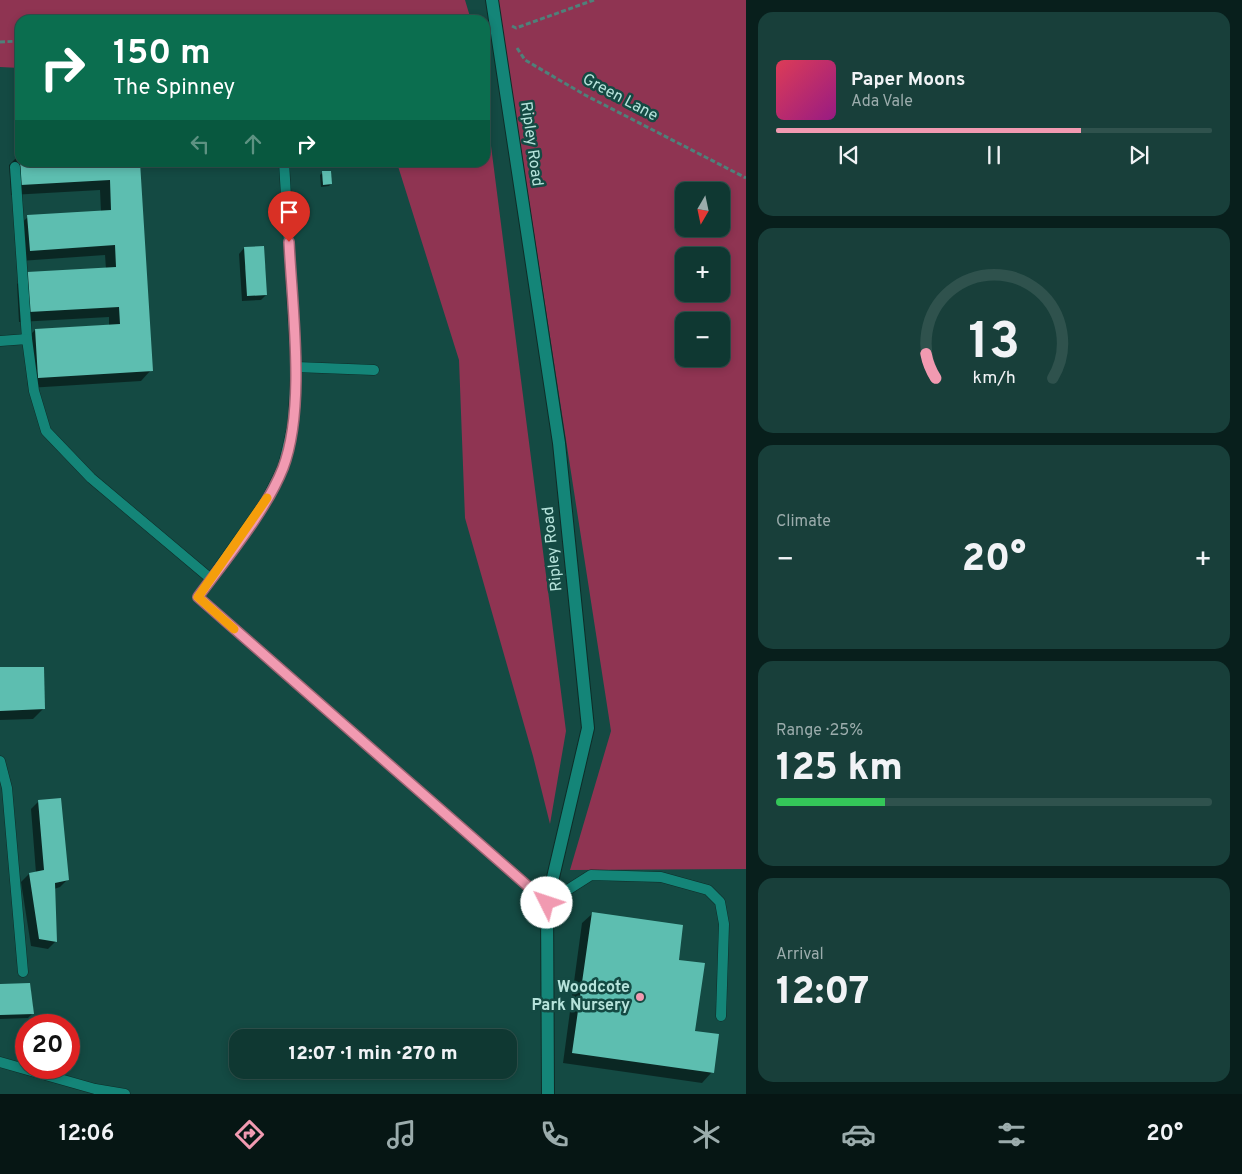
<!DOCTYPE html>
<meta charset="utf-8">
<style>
body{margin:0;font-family:Overpass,sans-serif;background:#183f3a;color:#f1f3f6;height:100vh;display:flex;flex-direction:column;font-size:19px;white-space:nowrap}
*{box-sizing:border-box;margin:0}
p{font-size:16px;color:#9bacac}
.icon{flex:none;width:28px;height:28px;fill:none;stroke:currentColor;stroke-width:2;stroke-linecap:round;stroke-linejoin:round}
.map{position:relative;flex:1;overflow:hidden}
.panel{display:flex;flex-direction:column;gap:12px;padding:12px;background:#081f1c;width:496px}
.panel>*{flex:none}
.banner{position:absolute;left:15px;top:15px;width:475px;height:152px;border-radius:15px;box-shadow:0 2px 8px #0003,0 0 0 1px #2f524d;background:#0b6e4f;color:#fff;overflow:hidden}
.needle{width:32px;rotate:189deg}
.buttons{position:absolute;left:675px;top:182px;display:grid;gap:10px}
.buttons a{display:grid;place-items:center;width:55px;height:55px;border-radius:10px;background:#0f3832;box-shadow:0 2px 8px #0003,0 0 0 1px #2f524d;font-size:25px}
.speed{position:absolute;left:15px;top:1014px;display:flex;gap:10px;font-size:25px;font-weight:700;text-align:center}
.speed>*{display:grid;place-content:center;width:65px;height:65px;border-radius:50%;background:#0f3832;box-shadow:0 2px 8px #0003,0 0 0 1px #2f524d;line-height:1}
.speed .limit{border:8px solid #d22;background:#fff;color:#111}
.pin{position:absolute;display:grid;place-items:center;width:42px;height:42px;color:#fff;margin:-51px -21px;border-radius:50% 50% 50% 0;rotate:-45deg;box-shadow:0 0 5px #0007}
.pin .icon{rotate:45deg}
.me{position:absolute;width:55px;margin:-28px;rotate:311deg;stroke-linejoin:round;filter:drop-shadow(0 0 4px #0008)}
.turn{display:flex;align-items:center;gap:18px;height:105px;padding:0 15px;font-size:22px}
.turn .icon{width:65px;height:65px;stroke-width:2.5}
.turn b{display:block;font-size:35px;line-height:42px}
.lanes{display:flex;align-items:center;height:48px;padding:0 15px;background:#0003;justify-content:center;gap:25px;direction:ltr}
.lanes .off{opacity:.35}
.big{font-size:38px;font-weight:800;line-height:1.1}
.panel .widget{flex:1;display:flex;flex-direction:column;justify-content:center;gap:8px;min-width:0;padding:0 18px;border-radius:15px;background:#183f3a}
.panel .dial{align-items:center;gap:0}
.dial svg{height:130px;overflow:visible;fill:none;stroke:#2f524d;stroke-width:7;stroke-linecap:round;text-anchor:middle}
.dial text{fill:#f1f3f6;stroke:none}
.song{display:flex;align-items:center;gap:15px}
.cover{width:60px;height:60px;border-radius:8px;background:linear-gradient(135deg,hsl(350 70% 55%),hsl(310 70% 35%))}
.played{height:5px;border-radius:2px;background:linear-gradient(90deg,#f19ab1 70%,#2f524d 70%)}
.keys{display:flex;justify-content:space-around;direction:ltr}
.heat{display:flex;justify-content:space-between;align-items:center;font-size:28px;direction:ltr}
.charge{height:8px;border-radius:4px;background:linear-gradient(90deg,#34c759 25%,#2f524d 0)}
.trip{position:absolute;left:229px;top:1029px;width:288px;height:50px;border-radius:15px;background:#0f3832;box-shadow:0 2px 8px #0003,0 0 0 1px #2f524d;font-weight:800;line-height:50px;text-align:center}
.menu{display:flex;height:80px;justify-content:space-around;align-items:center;background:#061614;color:#9bacac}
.menu .icon{width:35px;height:35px}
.menu .current{color:#f19ab1}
.menu b{font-size:22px;color:#f1f3f6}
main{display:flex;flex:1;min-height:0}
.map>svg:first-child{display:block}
.green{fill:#8f3452;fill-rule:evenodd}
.shadow{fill:#0007}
.building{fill:#5dbeb0}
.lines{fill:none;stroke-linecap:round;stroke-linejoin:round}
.lane-casing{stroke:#0d2d28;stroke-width:11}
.street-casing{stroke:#0d2d28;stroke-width:14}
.path{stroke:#4e817a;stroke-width:3;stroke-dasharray:5 2.5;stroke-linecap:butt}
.lane{stroke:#148578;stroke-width:10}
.street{stroke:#148578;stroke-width:12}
.route-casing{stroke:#9d6473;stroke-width:12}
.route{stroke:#f19ab1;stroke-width:9}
.slow{stroke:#f59e0b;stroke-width:9}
.poi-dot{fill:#f19ab1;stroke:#144a43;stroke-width:2}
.labels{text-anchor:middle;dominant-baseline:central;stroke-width:5;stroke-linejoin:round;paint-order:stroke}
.street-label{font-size:16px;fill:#b6e3db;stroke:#144a43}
.poi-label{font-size:16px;font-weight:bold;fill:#b6e3db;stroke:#144a43;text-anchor:end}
</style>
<main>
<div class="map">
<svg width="746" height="1094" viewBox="0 0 746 1094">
<rect width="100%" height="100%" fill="#144a43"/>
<g class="green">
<path d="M0 0H465L471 20H20V68L0 67Z"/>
<path d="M498 0H746V869L570 870 611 731ZM684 191H721V229H684ZM684 256H721V294H684ZM684 321H721V359H684Z"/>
<path d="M485 99 566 731 550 824 533 756 465 518 459 360 397 163 485 162Z"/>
</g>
<g class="shadow">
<path d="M20 154V162H138L151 370 141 381 28 388 25 340 35 330 109 325V317L19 322 17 284 28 274 106 269 105 255 20 261 17 227 28 217 101 212 100 190 11 195 9 165Z"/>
<path d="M322 173 331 184 329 186 321 187 320 175Z"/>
<path d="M244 248 266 295 261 300 242 301 239 254Z"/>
<path d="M0 669 44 708 33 719 0 720Z"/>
<path d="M39 801 68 879 60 887 54 889 56 941 48 949 31 946 21 882 29 874 36 873 31 809Z"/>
<path d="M593 913 677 961 694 1032 712 1072 702 1083 563 1063 582 923Z"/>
<path d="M0 985 33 1013 28 1018 0 1019Z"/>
</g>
<g class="building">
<path d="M20 162H140L153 371 38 378 35 329 120 324 119 307 29 312 27 272 116 267 115 245 30 251 27 215 111 210 110 180 21 185Z"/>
<path d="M322 171H331L332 184 323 185Z"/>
<path d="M264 246 267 295 247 296 244 247Z"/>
<path d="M0 667H44L45 709 0 711Z"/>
<path d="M61 798 69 880 55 883 57 942 39 939 29 873 44 870 38 800Z"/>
<path d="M592 912 683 925 679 960 705 963 695 1031 719 1034 714 1073 572 1053Z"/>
<path d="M30 983 34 1014 0 1015V984Z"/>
</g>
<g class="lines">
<g class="lane-casing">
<g id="lane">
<path d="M284 162 296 367 293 424 283 467 266 501 198 597 547 903 591 875 661 877 708 890 720 902 724 924 721 1016"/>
<path d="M15 167 27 339"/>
<path d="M0 341 27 339 34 391 46 431 91 478 211 579"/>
<path d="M296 367 374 370"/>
<path d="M0 761 7 788 23 972"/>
<path d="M0 1062 95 1089 125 1094"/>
</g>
</g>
<g class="street-casing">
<path id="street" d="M492 0 559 443 588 728 547 903 548 1094"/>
</g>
<g class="path">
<path d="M304 20 351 16 391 20"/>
<path d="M512 26 516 28 594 0"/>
<path d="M0 42 20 41"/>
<path d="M517 48 525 60 585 95 746 178"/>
</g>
<use href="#lane" class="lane"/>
<use href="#street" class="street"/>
</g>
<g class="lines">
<g class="route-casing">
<path id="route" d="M289 242C292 306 306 408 283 468 266 511 226 559 198 597L547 903"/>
</g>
<use href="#route" class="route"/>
<path class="slow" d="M234 629 198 597 267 498"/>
</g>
<circle class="poi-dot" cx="640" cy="997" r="5"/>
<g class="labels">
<g class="street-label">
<text transform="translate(620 98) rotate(28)">Green Lane</text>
<text transform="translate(531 144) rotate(82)">Ripley Road</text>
<text transform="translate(553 549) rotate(-96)">Ripley Road</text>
</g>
<g class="poi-label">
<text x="630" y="988">Woodcote<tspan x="630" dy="18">Park Nursery</tspan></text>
</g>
</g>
</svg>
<div class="buttons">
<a><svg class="needle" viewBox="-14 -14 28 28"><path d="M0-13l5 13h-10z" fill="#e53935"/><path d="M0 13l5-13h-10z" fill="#9bacac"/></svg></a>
<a>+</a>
<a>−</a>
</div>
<div class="speed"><div class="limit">20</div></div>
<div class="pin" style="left:289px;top:242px;background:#d93025"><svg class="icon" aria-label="arrive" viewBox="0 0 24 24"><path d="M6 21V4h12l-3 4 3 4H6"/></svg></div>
<svg class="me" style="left:547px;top:903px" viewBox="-20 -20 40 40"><circle r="19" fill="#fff"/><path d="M0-13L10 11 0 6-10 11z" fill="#f19ab1"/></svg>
<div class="trip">12:07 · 1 min · 270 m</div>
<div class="banner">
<div class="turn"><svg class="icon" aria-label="right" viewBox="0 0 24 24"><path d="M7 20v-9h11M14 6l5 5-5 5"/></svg><div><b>150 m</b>The Spinney</div></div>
<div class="lanes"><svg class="icon off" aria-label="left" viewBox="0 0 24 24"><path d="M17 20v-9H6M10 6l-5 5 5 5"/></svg><svg class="icon off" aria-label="ahead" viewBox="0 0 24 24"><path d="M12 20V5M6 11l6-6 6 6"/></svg><svg class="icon" aria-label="right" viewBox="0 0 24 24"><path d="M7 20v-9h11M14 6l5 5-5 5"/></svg></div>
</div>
</div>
<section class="panel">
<div class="widget">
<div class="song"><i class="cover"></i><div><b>Paper Moons</b><p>Ada Vale</p></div></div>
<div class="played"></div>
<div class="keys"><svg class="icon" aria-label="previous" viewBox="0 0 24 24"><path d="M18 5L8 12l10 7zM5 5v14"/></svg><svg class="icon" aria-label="pause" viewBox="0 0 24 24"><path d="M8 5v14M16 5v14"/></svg><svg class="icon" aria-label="next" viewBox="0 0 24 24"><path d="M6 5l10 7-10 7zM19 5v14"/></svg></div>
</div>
<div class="widget dial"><svg viewBox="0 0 100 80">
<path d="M14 69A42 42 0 1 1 86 69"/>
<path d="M14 69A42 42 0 0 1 8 54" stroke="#f19ab1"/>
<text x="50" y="56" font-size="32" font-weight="700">13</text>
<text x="50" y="72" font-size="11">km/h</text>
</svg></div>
<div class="widget"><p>Climate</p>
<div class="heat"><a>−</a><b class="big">20°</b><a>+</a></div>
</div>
<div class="widget"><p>Range · 25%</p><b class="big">125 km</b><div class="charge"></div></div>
<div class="widget"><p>Arrival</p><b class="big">12:07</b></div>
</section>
</main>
<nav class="menu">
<b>12:06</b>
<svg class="icon current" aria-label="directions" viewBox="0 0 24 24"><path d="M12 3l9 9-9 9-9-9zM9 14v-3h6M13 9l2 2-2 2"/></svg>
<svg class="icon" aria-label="music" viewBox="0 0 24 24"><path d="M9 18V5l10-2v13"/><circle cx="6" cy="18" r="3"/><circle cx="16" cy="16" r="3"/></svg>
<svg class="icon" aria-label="phone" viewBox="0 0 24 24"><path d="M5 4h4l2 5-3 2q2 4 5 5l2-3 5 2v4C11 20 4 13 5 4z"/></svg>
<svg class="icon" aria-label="climate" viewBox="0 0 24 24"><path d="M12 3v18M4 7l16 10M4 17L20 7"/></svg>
<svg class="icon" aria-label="car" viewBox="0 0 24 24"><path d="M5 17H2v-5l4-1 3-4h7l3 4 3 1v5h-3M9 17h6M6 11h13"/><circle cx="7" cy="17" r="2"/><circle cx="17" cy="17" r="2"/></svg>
<svg class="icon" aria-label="filters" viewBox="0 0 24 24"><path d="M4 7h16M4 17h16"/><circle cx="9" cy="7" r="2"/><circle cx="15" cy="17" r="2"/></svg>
<b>20°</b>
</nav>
